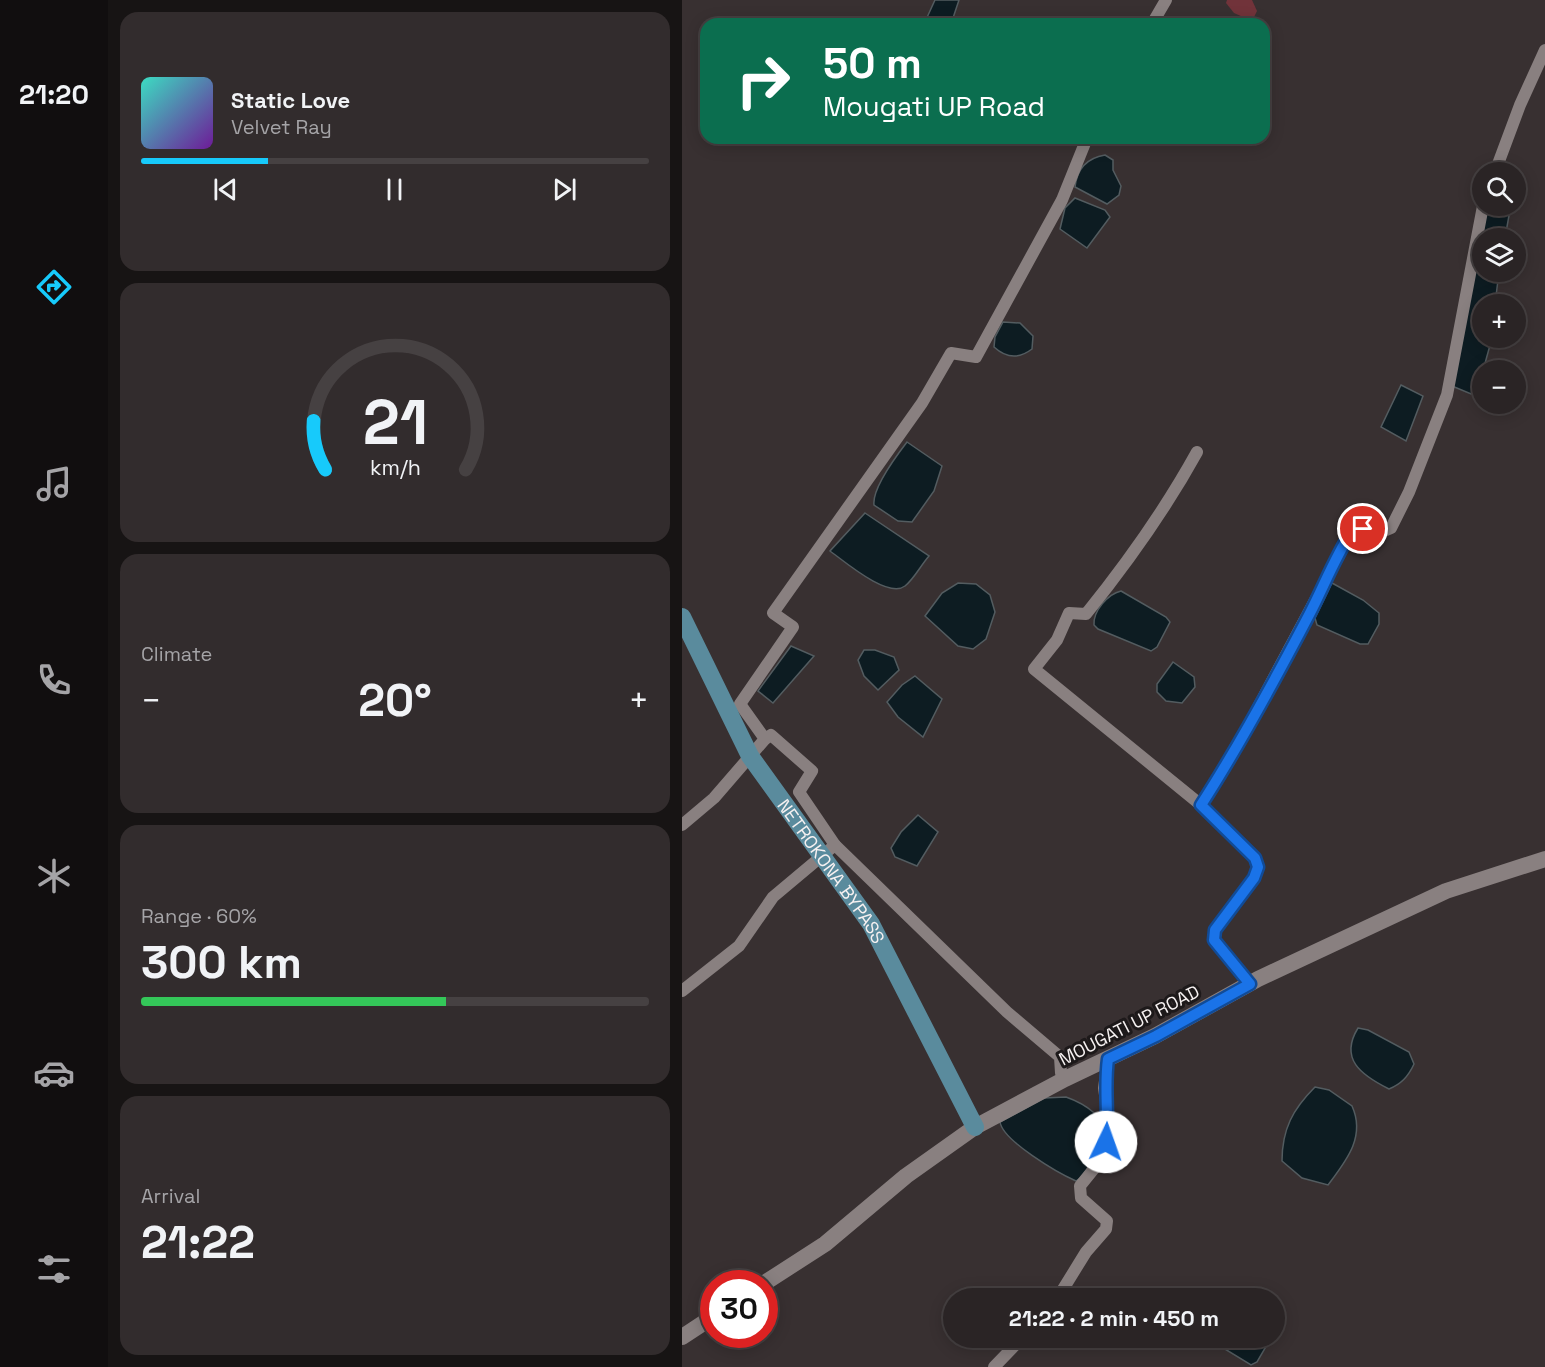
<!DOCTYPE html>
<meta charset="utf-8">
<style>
body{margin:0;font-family:"Space Grotesk",sans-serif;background:#322c2d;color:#f1f3f6;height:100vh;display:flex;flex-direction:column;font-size:22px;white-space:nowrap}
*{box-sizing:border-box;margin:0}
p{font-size:20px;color:#a5a4a7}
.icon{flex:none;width:33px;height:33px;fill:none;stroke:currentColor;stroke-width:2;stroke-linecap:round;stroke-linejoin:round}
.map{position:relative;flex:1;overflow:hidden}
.panel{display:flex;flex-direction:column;gap:12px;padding:12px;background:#171414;width:574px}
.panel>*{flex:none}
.hud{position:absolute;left:18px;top:18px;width:570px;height:126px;border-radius:18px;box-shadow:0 3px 15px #0003,0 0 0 2px #464142;background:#0b6e4f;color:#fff;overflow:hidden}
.buttons{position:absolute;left:790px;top:162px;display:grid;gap:12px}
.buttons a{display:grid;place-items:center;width:54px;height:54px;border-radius:50%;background:#2a2425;box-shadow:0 3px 15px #0003,0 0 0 2px #464142;font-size:30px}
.speed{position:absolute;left:18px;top:1270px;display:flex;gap:12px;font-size:30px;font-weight:700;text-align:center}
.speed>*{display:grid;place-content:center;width:78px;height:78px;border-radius:50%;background:#2a2425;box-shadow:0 3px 15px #0003,0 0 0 2px #464142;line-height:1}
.speed .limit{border:9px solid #d22;background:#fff;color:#111}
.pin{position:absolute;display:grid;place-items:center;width:51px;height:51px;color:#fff;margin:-26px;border:3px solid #fff;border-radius:50%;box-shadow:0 2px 6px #0007}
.me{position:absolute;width:66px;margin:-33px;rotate:3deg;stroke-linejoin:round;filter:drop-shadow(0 0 4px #0008)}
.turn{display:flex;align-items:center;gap:21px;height:126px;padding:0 24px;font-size:27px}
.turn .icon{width:78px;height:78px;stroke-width:2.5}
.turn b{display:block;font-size:42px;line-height:51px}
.big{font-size:45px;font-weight:700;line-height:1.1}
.panel .card{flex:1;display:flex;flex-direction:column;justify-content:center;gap:9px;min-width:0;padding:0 21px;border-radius:18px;background:#322c2d}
.panel .dial{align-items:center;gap:0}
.dial svg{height:156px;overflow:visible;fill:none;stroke:#464142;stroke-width:7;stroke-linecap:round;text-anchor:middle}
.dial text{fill:#f1f3f6;stroke:none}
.song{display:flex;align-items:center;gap:18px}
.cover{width:72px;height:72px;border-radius:9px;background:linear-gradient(135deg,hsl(170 70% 55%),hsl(280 70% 35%))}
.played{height:6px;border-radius:3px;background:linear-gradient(90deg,#17cafb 25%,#464142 25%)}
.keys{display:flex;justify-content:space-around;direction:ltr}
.heat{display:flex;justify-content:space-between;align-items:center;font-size:33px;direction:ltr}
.charge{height:9px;border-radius:4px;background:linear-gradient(90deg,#34c759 60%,#464142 0)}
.trip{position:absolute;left:261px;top:1288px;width:342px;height:60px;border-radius:30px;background:#2a2425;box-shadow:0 3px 15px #0003,0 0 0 2px #464142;font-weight:700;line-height:60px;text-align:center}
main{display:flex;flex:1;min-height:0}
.dock{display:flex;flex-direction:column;width:108px;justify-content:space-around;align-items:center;background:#110e0f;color:#a5a4a7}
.dock .icon{width:42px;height:42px}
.dock .on{color:#17cafb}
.dock b{font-size:27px;color:#f1f3f6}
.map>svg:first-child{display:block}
.green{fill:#71333a}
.water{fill:#0d1c22;stroke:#535c60;stroke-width:1.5}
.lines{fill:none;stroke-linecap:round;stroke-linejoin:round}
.street{stroke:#898080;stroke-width:12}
.secondary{stroke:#898080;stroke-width:16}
.primary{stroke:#5a8b9d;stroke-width:18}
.route-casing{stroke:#114b97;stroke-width:15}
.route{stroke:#1a73e8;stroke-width:10}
.labels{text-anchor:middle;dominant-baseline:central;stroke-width:6;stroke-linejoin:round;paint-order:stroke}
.street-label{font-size:18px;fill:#f6f1f1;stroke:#1d191a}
</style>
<main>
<nav class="dock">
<b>21:20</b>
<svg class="icon on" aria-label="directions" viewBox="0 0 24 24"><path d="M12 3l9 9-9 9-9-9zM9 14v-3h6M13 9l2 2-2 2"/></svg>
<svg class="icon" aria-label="music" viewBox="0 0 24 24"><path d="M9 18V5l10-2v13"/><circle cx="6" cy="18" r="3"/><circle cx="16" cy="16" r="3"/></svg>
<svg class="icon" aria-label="phone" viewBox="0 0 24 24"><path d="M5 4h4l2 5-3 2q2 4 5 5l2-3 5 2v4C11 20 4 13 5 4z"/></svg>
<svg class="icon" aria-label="climate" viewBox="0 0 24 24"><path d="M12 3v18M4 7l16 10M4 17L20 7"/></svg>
<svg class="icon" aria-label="car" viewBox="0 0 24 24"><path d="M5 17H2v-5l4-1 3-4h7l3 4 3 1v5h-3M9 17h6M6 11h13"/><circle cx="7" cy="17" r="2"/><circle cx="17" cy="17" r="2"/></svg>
<svg class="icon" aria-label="filters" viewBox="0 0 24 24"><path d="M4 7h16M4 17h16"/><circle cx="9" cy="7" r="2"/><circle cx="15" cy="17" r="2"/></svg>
</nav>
<section class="panel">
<div class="card">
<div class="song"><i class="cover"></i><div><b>Static Love</b><p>Velvet Ray</p></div></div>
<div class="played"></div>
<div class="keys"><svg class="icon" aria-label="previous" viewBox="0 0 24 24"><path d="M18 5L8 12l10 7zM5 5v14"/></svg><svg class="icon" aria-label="pause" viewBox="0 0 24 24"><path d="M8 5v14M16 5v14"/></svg><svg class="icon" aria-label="next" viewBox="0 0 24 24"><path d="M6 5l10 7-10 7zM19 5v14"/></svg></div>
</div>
<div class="card dial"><svg viewBox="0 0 100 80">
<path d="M14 69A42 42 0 1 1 86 69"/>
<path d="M14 69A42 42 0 0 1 8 44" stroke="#17cafb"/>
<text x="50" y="56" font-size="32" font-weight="700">21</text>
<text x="50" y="72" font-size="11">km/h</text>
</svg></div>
<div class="card"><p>Climate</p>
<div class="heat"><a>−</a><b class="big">20°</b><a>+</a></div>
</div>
<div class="card"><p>Range · 60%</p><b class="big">300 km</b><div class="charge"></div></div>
<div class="card"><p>Arrival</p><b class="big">21:22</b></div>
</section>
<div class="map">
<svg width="863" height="1367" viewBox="0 0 863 1367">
<rect width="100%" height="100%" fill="#383031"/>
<path class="green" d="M545 0H570L575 11 570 21 552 13 544 3Z"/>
<g class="water">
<path d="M253 0H277L269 24H242Z"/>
<path d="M423 155 431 160V170L439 186 437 195 425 204 393 187C395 169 405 158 423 155Z"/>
<path d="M393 198 423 210 428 217 405 248 378 229 383 208Z"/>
<path d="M804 206H819L828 210 823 238H801V272H817L813 304H801V338H810L794 396 770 386Z"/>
<path d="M321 322 338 323 351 336 350 349C337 359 324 358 312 347L313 337Z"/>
<path d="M719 385 741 396 724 441 699 427Z"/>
<path d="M225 442 260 466 252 491 230 522 216 521 192 505C190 489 215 455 225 442Z"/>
<path d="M183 513 247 556C239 565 232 579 223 586 206 599 162 561 148 551Z"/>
<path d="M276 583 294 584 308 595 313 612 304 639 291 649 276 646 243 616 260 593Z"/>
<path d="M650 583 681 600 697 613V624L686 644H678L635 625 633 618Z"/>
<path d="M439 591 484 617 488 622 475 647 469 651 416 629 412 625C411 611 426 594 439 591Z"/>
<path d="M109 646 132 656 91 703 76 691Z"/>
<path d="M182 650H193L212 657 217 670 196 690 182 676 176 660Z"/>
<path d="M491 662 512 677 513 687 500 703 484 701 475 692V684Z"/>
<path d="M233 676 260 699 241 737 216 717 205 702 220 685Z"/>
<path d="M236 815 256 832 235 866 213 857 209 848 219 832Z"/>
<path d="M676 1028 686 1030 727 1052 732 1064C726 1077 719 1084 707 1089 679 1075 657 1059 676 1028Z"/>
<path d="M633 1087 647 1090 670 1106C684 1137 664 1161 646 1185L620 1178 600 1161C600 1129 611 1109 633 1087Z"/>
<path d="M384 1097C401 1103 428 1118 422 1140 419 1152 406 1166 400 1177L394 1181C376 1173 321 1141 318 1122L362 1098Z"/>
<path d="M533 1338H589L575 1362 569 1365 533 1343Z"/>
</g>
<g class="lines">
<g class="street">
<path d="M470 24 484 0"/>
<path d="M813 172 838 105 863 50"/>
<path d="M515 452C483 510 446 562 404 614L387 613 375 640 352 669 519 805 573 858 576 867 572 878 533 930 532 941 569 984"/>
<path d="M83 739 89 735 130 771 117 792 153 845"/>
<path d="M519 805 549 758 670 531 674 528 695 534 709 528 727 492 765 395 801 206"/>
<path d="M0 825 32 798 83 739 58 704 111 627 91 613 240 403 269 353 294 357 380 200 405 138"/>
<path d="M0 991 57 946 91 897 153 845 325 1012 378 1057 379 1073 383 1079"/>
<path d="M375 1299 404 1252 424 1229 425 1221 399 1198 398 1186 415 1165 424 1142 426 1116 422 1088 426 1059"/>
<path d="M312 1367 340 1338"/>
</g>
<g class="secondary">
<path d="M81 1284 143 1244 224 1176 293 1127 383 1079 473 1036 576 979 764 891 863 859"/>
<path d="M0 1337 32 1316"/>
</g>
<path class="primary" id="s1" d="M0 617 68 756 189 924 293 1127"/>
</g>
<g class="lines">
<g class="route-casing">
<path id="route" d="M424 1142C427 1114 422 1087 426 1059L474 1036 568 984 532 940 533 930 572 878 576 867 573 858 519 805C559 743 594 678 628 613 642 586 653 557 670 531L681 529"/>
</g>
<use href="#route" class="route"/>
</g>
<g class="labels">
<g class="street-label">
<text stroke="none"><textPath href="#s1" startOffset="296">NETROKONA BYPASS</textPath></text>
<text transform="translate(447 1025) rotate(-27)">MOUGATI UP ROAD</text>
</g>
</g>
</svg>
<div class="buttons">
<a><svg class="icon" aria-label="search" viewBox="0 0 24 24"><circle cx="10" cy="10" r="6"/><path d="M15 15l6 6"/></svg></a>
<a><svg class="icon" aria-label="layers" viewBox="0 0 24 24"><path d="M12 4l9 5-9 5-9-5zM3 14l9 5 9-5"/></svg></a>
<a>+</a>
<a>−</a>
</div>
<div class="speed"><div class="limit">30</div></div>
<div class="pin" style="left:681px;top:529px;background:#d93025"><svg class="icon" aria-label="arrive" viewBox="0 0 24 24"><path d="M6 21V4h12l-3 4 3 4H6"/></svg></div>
<svg class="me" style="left:424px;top:1142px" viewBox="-20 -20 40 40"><circle r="19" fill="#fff"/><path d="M0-13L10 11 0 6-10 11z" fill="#1a73e8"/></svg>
<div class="trip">21:22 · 2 min · 450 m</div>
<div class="hud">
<div class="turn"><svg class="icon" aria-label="right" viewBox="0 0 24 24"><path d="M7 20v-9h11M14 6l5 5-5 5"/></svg><div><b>50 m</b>Mougati UP Road</div></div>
</div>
</div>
</main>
